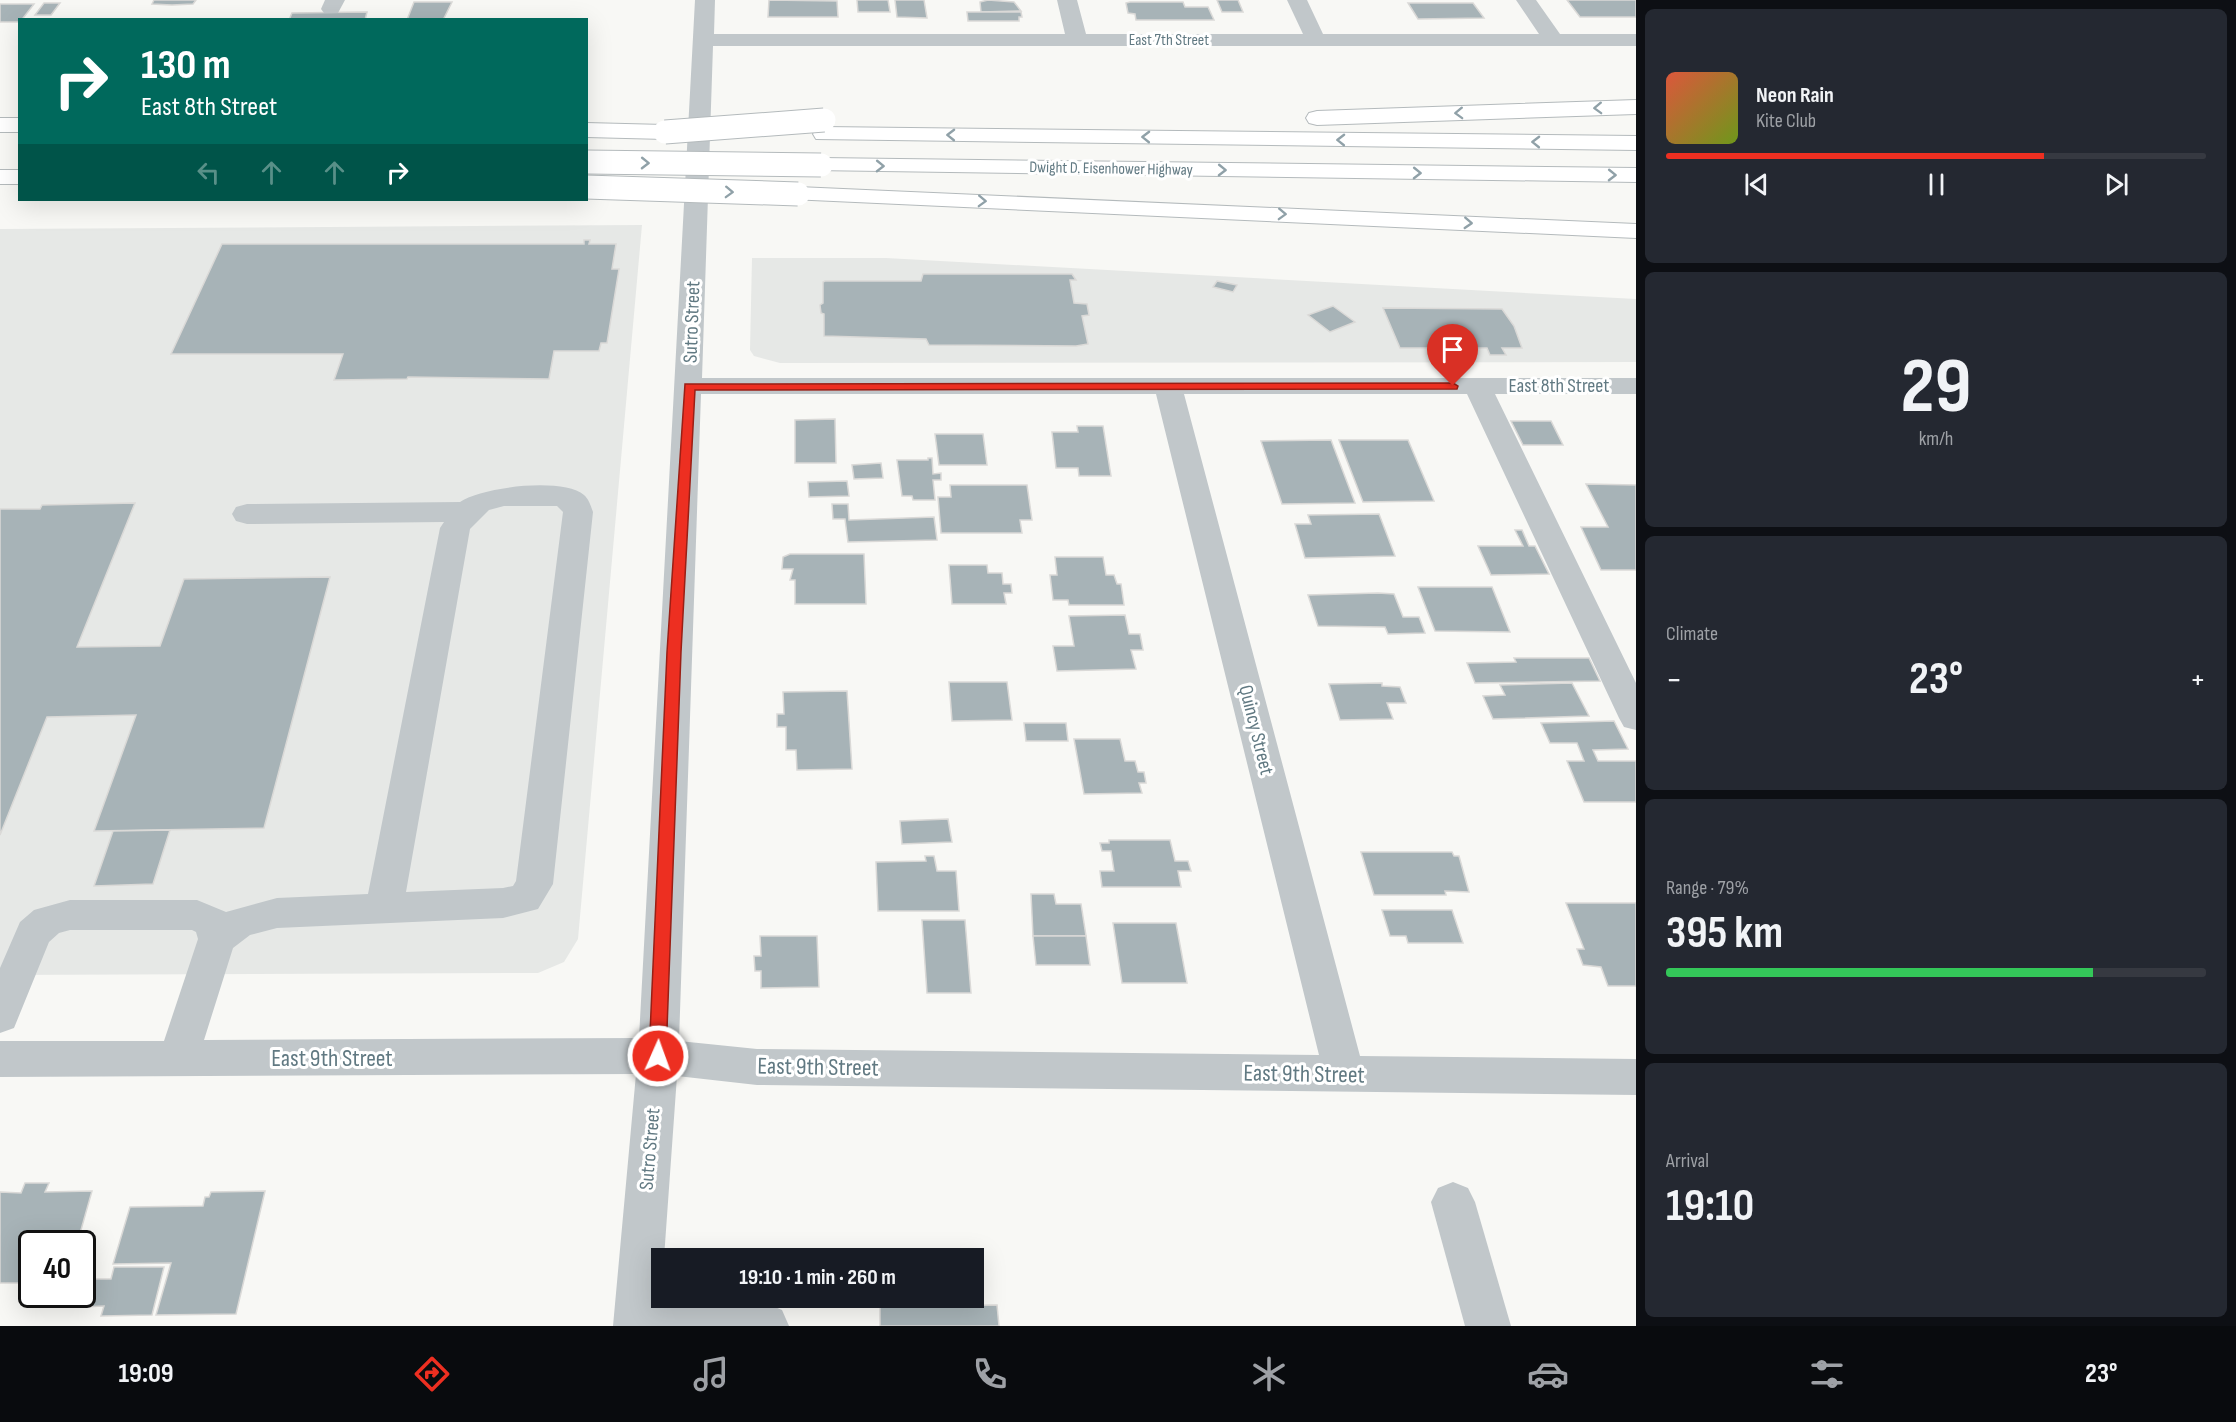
<!DOCTYPE html>
<meta charset="utf-8">
<style>
body{margin:0;font-family:"Sofia Sans Condensed",sans-serif;background:#242831;color:#f1f3f6;height:100vh;display:flex;flex-direction:column;font-size:22px;white-space:nowrap}
*{box-sizing:border-box;margin:0}
p{font-size:20px;color:#9ea1a6}
.icon{flex:none;width:33px;height:33px;fill:none;stroke:currentColor;stroke-width:2;stroke-linecap:round;stroke-linejoin:round}
.map{position:relative;flex:1;overflow:hidden}
.sheet{display:flex;flex-direction:column;gap:9px;padding:9px;background:#0d0f14;width:600px}
.sheet>*{flex:none}
.top-card{position:absolute;left:18px;top:18px;width:570px;height:183px;border-radius:0px;box-shadow:0 6px 24px #0002;background:#00695c;color:#fff;overflow:hidden}
.speed{position:absolute;left:18px;top:1230px;display:flex;gap:12px;font-size:30px;font-weight:700;text-align:center}
.speed>*{display:grid;place-content:center;width:78px;height:78px;border-radius:50%;background:#171b24;box-shadow:0 6px 24px #0002;line-height:1}
.speed .limit{border:3px solid #111;border-radius:9px;background:#fff;color:#111}
.pin{position:absolute;display:grid;place-items:center;width:51px;height:51px;color:#fff;margin:-62px -26px;border-radius:50% 50% 50% 0;rotate:-45deg;box-shadow:0 0 6px #0007}
.pin .icon{rotate:45deg}
.me{position:absolute;width:66px;margin:-33px;rotate:2deg;stroke-linejoin:round;filter:drop-shadow(0 0 4px #0008)}
.turn{display:flex;align-items:center;gap:21px;height:126px;padding:0 24px;font-size:27px}
.turn .icon{width:78px;height:78px;stroke-width:2.5}
.turn b{display:block;font-size:42px;line-height:51px}
.lanes{display:flex;align-items:center;height:57px;padding:0 24px;background:#0003;justify-content:center;gap:30px;direction:ltr}
.lanes .off{opacity:.35}
.big{font-size:45px;font-weight:700;line-height:1.1}
.sheet .card{flex:1;display:flex;flex-direction:column;justify-content:center;gap:9px;min-width:0;padding:0 21px;border-radius:9px;background:#242831}
.sheet .dial{align-items:center;gap:0}
.dial b{font-size:78px;line-height:1}
.song{display:flex;align-items:center;gap:18px}
.cover{width:72px;height:72px;border-radius:9px;background:linear-gradient(135deg,hsl(10 70% 55%),hsl(80 70% 35%))}
.played{height:6px;border-radius:3px;background:linear-gradient(90deg,#ed2f21 70%,#363941 70%)}
.keys{display:flex;justify-content:space-around;direction:ltr}
.heat{display:flex;justify-content:space-between;align-items:center;font-size:33px;direction:ltr}
.charge{height:9px;border-radius:4px;background:linear-gradient(90deg,#34c759 79%,#363941 0)}
.trip{position:absolute;left:651px;top:1248px;width:333px;height:60px;border-radius:0px;background:#171b24;box-shadow:0 6px 24px #0002;font-weight:700;line-height:60px;text-align:center}
.dock{display:flex;height:96px;justify-content:space-around;align-items:center;background:#090b0e;color:#9ea1a6}
.dock .icon{width:42px;height:42px}
.dock .selected{color:#ed2f21}
.dock b{font-size:27px;color:#f1f3f6}
main{display:flex;flex:1;min-height:0}
.map>svg:first-child{display:block}
.built{fill:#e6e8e6}
.building{fill:#a7b3b7;stroke:#dad9d7;stroke-width:1.5}
.lines{fill:none;stroke-linecap:round;stroke-linejoin:round}
.highway-casing{stroke:#b4babc;stroke-width:2}
.minor{fill:#c1c7ca;fill-rule:evenodd}
.highway{fill:#fff;fill-rule:evenodd}
.highway-bridge-casing{stroke:#b4babc;stroke-width:25;stroke-linecap:butt}
.highway-bridge{stroke:#fff;stroke-width:23}
.oneway{stroke:#90a1a8}
.route{fill:#ed2f21;stroke:#9a1f15;stroke-width:1.5}
.labels{text-anchor:middle;dominant-baseline:central;stroke-width:6;stroke-linejoin:round;paint-order:stroke}
.far-street-label{font-size:16px;fill:#617982;stroke:#fff}
.street-label{font-size:20px;fill:#617982;stroke:#fff}
.near-street-label{font-size:24px;fill:#617982;stroke:#fff}
</style>
<main>
<div class="map">
<svg width="1636" height="1326" viewBox="0 0 1636 1326">
<rect width="100%" height="100%" fill="#f8f8f5"/>
<g class="built">
<path d="M642 225 578 939 564 962 538 973 0 975V229Z"/>
<path d="M752 258H886L1636 299V362L780 363 754 356 750 350Z"/>
</g>
<g class="building">
<path d="M154 0H196L193 4 172 5 152 4Z"/>
<path d="M769 0 837 1 838 17H768Z"/>
<path d="M857 0H888L890 12H858Z"/>
<path d="M895 0H924L927 18 897 17Z"/>
<path d="M988 0 1014 2 1021 11 981 12 980 2Z"/>
<path d="M1217 0H1238L1243 12H1222Z"/>
<path d="M1567 0H1636V17H1580Z"/>
<path d="M414 2H452L443 20H407Z"/>
<path d="M1130 2H1183L1185 7H1208L1214 20H1136L1135 14 1128 13 1126 3Z"/>
<path d="M44 3H60L51 15H35Z"/>
<path d="M1408 3H1473L1484 18 1418 19Z"/>
<path d="M0 4H34L20 22H0Z"/>
<path d="M367 12 365 20H289L292 13Z"/>
<path d="M967 12H1021L1022 17H1019V21H968Z"/>
<path d="M584 240H590L589 244H616L612 269H619L607 343H601L599 351H554L549 379 408 377 407 379 334 380 343 354H171L222 244H584Z"/>
<path d="M923 274H1072L1076 280H1070L1074 303 1087 304 1089 315 1082 316 1088 344 1076 346 929 345 926 339 824 336V314L821 313 820 305 823 303V282L825 281H921Z"/>
<path d="M1217 281 1237 285 1233 292 1213 287Z"/>
<path d="M1333 306 1355 322 1330 332 1308 315Z"/>
<path d="M1383 308 1502 309 1514 326 1522 348H1502L1506 355H1490L1487 348H1400Z"/>
<path d="M835 419 836 463H795V420Z"/>
<path d="M1511 421H1551L1563 445H1523Z"/>
<path d="M1077 426H1103L1111 476H1079L1078 468H1056L1052 432H1078Z"/>
<path d="M935 434H983L987 465H939Z"/>
<path d="M1331 440 1355 503 1282 504 1261 441Z"/>
<path d="M1339 440H1408L1434 501 1363 502Z"/>
<path d="M928 458H932L933 474 941 473V480H933L935 500H913L912 496H902L897 460H928Z"/>
<path d="M881 463 883 478 854 479 852 465Z"/>
<path d="M847 481 849 496 809 497 808 482Z"/>
<path d="M1586 484 1636 485V570H1601L1581 527H1608Z"/>
<path d="M950 485H1027L1032 520H1020L1022 533H941L938 497H951Z"/>
<path d="M135 503 77 647 160 646 184 579 330 577 264 828 94 831 136 715 47 717 0 835V509H40L42 505Z"/>
<path d="M832 504H848L849 520 934 517 937 540 848 542 845 519H833Z"/>
<path d="M1379 514 1395 556 1305 558 1295 524H1311L1308 515Z"/>
<path d="M1515 530H1522L1529 546H1535L1549 574 1491 575 1478 546H1523Z"/>
<path d="M790 554H864L866 604H795V580H790L793 569H782L783 557Z"/>
<path d="M1055 557H1103L1106 575H1114L1117 584H1121L1124 605H1069L1068 600H1053L1050 575H1057Z"/>
<path d="M949 565H987L988 573H1002L1003 584H1011L1012 593H1004L1006 604H952Z"/>
<path d="M1418 587H1492L1510 632 1435 631Z"/>
<path d="M1378 593 1394 594 1403 617H1419L1425 633 1388 634 1385 627 1318 626 1308 595Z"/>
<path d="M1125 615 1129 634H1140L1143 650H1131L1136 669 1057 671 1053 646H1074L1069 616Z"/>
<path d="M1514 658H1589L1600 681 1475 683 1467 663 1516 662Z"/>
<path d="M949 682H1007L1012 720 952 721Z"/>
<path d="M1382 683V686L1400 687 1406 703H1387L1393 719 1340 720 1329 684Z"/>
<path d="M1572 683 1589 716 1493 719 1483 696 1505 695 1500 685Z"/>
<path d="M847 691 852 769 797 770 796 750H786V727H777V714H784L783 692Z"/>
<path d="M1614 721 1628 749 1593 750 1598 761H1636V802H1584L1567 761H1584L1577 743H1550L1541 723Z"/>
<path d="M1024 723H1066L1068 741H1026Z"/>
<path d="M1074 739H1120L1125 761H1135L1138 772H1144L1146 783H1139L1142 793 1084 794Z"/>
<path d="M948 819 952 842 902 844 900 821Z"/>
<path d="M170 830 153 884 94 886 113 831Z"/>
<path d="M1109 840H1170L1175 861H1188L1191 871H1178L1181 887H1102L1100 871H1114L1111 851H1102L1100 843H1109Z"/>
<path d="M1361 852H1452L1454 856H1459L1469 892 1445 891 1446 895H1374Z"/>
<path d="M925 856H934L937 871H956L959 911H878L876 862 926 861Z"/>
<path d="M1031 894H1054L1056 904H1081L1086 936H1033Z"/>
<path d="M1566 903H1636V986H1608L1601 967 1583 965 1577 949H1584Z"/>
<path d="M1382 910H1452L1463 943H1408L1406 936H1390Z"/>
<path d="M922 920H965L971 993H927Z"/>
<path d="M1113 923H1176L1187 983H1122Z"/>
<path d="M760 936H817L819 987 761 988V971H755L754 956H761Z"/>
<path d="M1033 936H1086L1090 965H1036Z"/>
<path d="M25 1183H49L45 1192 92 1191 77 1244H32V1258L24 1283H0V1192L21 1193Z"/>
<path d="M265 1191 236 1314 156 1315 171 1263 113 1264 130 1207 203 1206 205 1197H209L211 1192Z"/>
<path d="M114 1267H164L152 1315 101 1316 104 1306 81 1307 89 1279H111Z"/>
<path d="M997 1305 999 1326H880V1307Z"/>
</g>
<g class="lines">
<g class="highway-casing">
<g id="highway">
<path d="M1636 100V114L1317 125 1309 123 1306 118 1309 113 1317 111Z"/>
<rect x="0" y="118" width="20" height="14"/>
<path d="M586 123 665 125 673 127 676 132 673 137 665 139 586 137Z"/>
<path d="M824 127 1636 136V150L816 139 813 134 816 129Z"/>
<path d="M821 158 1636 168V182L813 170 809 165 813 160Z"/>
<rect x="0" y="170" width="20" height="14"/>
<path d="M798 187 1636 224V238L790 199 786 194 790 189Z"/>
</g>
</g>
<g class="minor">
<path d="M325 0H345L338 13H324L321 9Z"/>
<path d="M695 0H715L714 34H1065L1057 0H1077L1086 34H1303L1287 0H1307L1323 34H1539L1516 0H1536L1560 34H1636V46H713L702 378H1636V394H1495L1636 683V730L1624 727 1619 718 1467 394H1184L1360 1056 1636 1059V1095L757 1085 677 1076 664 1258H662L661 1298 766 1303 782 1310 789 1326H613L636 1074 0 1077V1041H164L198 939 196 932 192 930H70L59 933 49 942 14 1028 0 1033V968L20 922 34 910 70 900H197L226 912 277 898 368 894 440 528 444 522 247 524 236 521 232 514 236 507 247 504 460 502C481 487 563 477 584 495 589 499 591 507 593 512L553 884 538 909 503 918 277 928 250 935 233 948 204 1040 639 1038ZM701 394H1156L1319 1055 757 1049 679 1041ZM504 506H557L563 512 516 881 513 886 503 888 406 892 470 529 489 510Z"/>
<path d="M1453 1182 1468 1188 1475 1202 1511 1326H1465L1431 1202 1438 1188Z"/>
</g>
<use href="#highway" class="highway"/>
<g class="highway-bridge-casing">
<g id="highway-bridge">
<path d="M665 132 824 120"/>
<path d="M586 162 821 165"/>
<path d="M586 187 798 194"/>
</g>
</g>
<use href="#highway-bridge" class="highway-bridge"/>
</g>
<defs><path id="oneway-chevron" d="M-2-3.5L2.5 0L-2 3.5" fill="none" stroke-width="1.6" stroke-linecap="round" stroke-linejoin="round" transform="scale(1.5)"/></defs>
<g class="oneway">
<use href="#oneway-chevron" transform="translate(1598 108) rotate(178)"/>
<use href="#oneway-chevron" transform="translate(1459 113) rotate(178)"/>
<use href="#oneway-chevron" transform="translate(951 135) rotate(-179)"/>
<use href="#oneway-chevron" transform="translate(1146 137) rotate(-179)"/>
<use href="#oneway-chevron" transform="translate(1341 140) rotate(-179)"/>
<use href="#oneway-chevron" transform="translate(1536 142) rotate(-179)"/>
<use href="#oneway-chevron" transform="translate(645 163) rotate(1)"/>
<use href="#oneway-chevron" transform="translate(880 166) rotate(1)"/>
<use href="#oneway-chevron" transform="translate(1222 170) rotate(1)"/>
<use href="#oneway-chevron" transform="translate(1417 173) rotate(1)"/>
<use href="#oneway-chevron" transform="translate(1612 175) rotate(1)"/>
<use href="#oneway-chevron" transform="translate(729 192) rotate(2)"/>
<use href="#oneway-chevron" transform="translate(982 201) rotate(2)"/>
<use href="#oneway-chevron" transform="translate(1282 214) rotate(2)"/>
<use href="#oneway-chevron" transform="translate(1468 223) rotate(3)"/>
</g>
<path class="route" d="M1453 383 1458 386 1457 389 695 390 681 652 666 1056 664 1062 658 1064 652 1062 649 1056 667 652 685 384Z"/>
<g class="labels">
<g class="far-street-label">
<text x="1169" y="40">East 7th Street</text>
<text transform="translate(1111 169) rotate(1)">Dwight D. Eisenhower Highway</text>
</g>
<g class="street-label">
<text transform="translate(692 322) rotate(-88)">Sutro Street</text>
<text x="1559" y="386">East 8th Street</text>
<text transform="translate(1256 730) rotate(76)">Quincy Street</text>
<text transform="translate(650 1149) rotate(-85)">Sutro Street</text>
</g>
<g class="near-street-label">
<text x="332" y="1058">East 9th Street</text>
<text transform="translate(818 1067) rotate(1)">East 9th Street</text>
<text transform="translate(1304 1074) rotate(1)">East 9th Street</text>
</g>
</g>
</svg>
<div class="speed"><div class="limit">40</div></div>
<div class="pin" style="left:1453px;top:386px;background:#d93025"><svg class="icon" aria-label="arrive" viewBox="0 0 24 24"><path d="M6 21V4h12l-3 4 3 4H6"/></svg></div>
<svg class="me" style="left:658px;top:1056px" viewBox="-20 -20 40 40"><circle r="17" fill="#ed2f21" stroke="#fff" stroke-width="3"/><path d="M0-11L8 9 0 5-8 9z" fill="#fff"/></svg>
<div class="trip">19:10 · 1 min · 260 m</div>
<div class="top-card">
<div class="turn"><svg class="icon" aria-label="right" viewBox="0 0 24 24"><path d="M7 20v-9h11M14 6l5 5-5 5"/></svg><div><b>130 m</b>East 8th Street</div></div>
<div class="lanes"><svg class="icon off" aria-label="left" viewBox="0 0 24 24"><path d="M17 20v-9H6M10 6l-5 5 5 5"/></svg><svg class="icon off" aria-label="ahead" viewBox="0 0 24 24"><path d="M12 20V5M6 11l6-6 6 6"/></svg><svg class="icon off" aria-label="ahead" viewBox="0 0 24 24"><path d="M12 20V5M6 11l6-6 6 6"/></svg><svg class="icon" aria-label="right" viewBox="0 0 24 24"><path d="M7 20v-9h11M14 6l5 5-5 5"/></svg></div>
</div>
</div>
<section class="sheet">
<div class="card">
<div class="song"><i class="cover"></i><div><b>Neon Rain</b><p>Kite Club</p></div></div>
<div class="played"></div>
<div class="keys"><svg class="icon" aria-label="previous" viewBox="0 0 24 24"><path d="M18 5L8 12l10 7zM5 5v14"/></svg><svg class="icon" aria-label="pause" viewBox="0 0 24 24"><path d="M8 5v14M16 5v14"/></svg><svg class="icon" aria-label="next" viewBox="0 0 24 24"><path d="M6 5l10 7-10 7zM19 5v14"/></svg></div>
</div>
<div class="card dial"><b>29</b><p>km/h</p></div>
<div class="card"><p>Climate</p>
<div class="heat"><a>−</a><b class="big">23°</b><a>+</a></div>
</div>
<div class="card"><p>Range · 79%</p><b class="big">395 km</b><div class="charge"></div></div>
<div class="card"><p>Arrival</p><b class="big">19:10</b></div>
</section>
</main>
<nav class="dock">
<b>19:09</b>
<svg class="icon selected" aria-label="directions" viewBox="0 0 24 24"><path d="M12 3l9 9-9 9-9-9zM9 14v-3h6M13 9l2 2-2 2"/></svg>
<svg class="icon" aria-label="music" viewBox="0 0 24 24"><path d="M9 18V5l10-2v13"/><circle cx="6" cy="18" r="3"/><circle cx="16" cy="16" r="3"/></svg>
<svg class="icon" aria-label="phone" viewBox="0 0 24 24"><path d="M5 4h4l2 5-3 2q2 4 5 5l2-3 5 2v4C11 20 4 13 5 4z"/></svg>
<svg class="icon" aria-label="climate" viewBox="0 0 24 24"><path d="M12 3v18M4 7l16 10M4 17L20 7"/></svg>
<svg class="icon" aria-label="car" viewBox="0 0 24 24"><path d="M5 17H2v-5l4-1 3-4h7l3 4 3 1v5h-3M9 17h6M6 11h13"/><circle cx="7" cy="17" r="2"/><circle cx="17" cy="17" r="2"/></svg>
<svg class="icon" aria-label="filters" viewBox="0 0 24 24"><path d="M4 7h16M4 17h16"/><circle cx="9" cy="7" r="2"/><circle cx="15" cy="17" r="2"/></svg>
<b>23°</b>
</nav>
